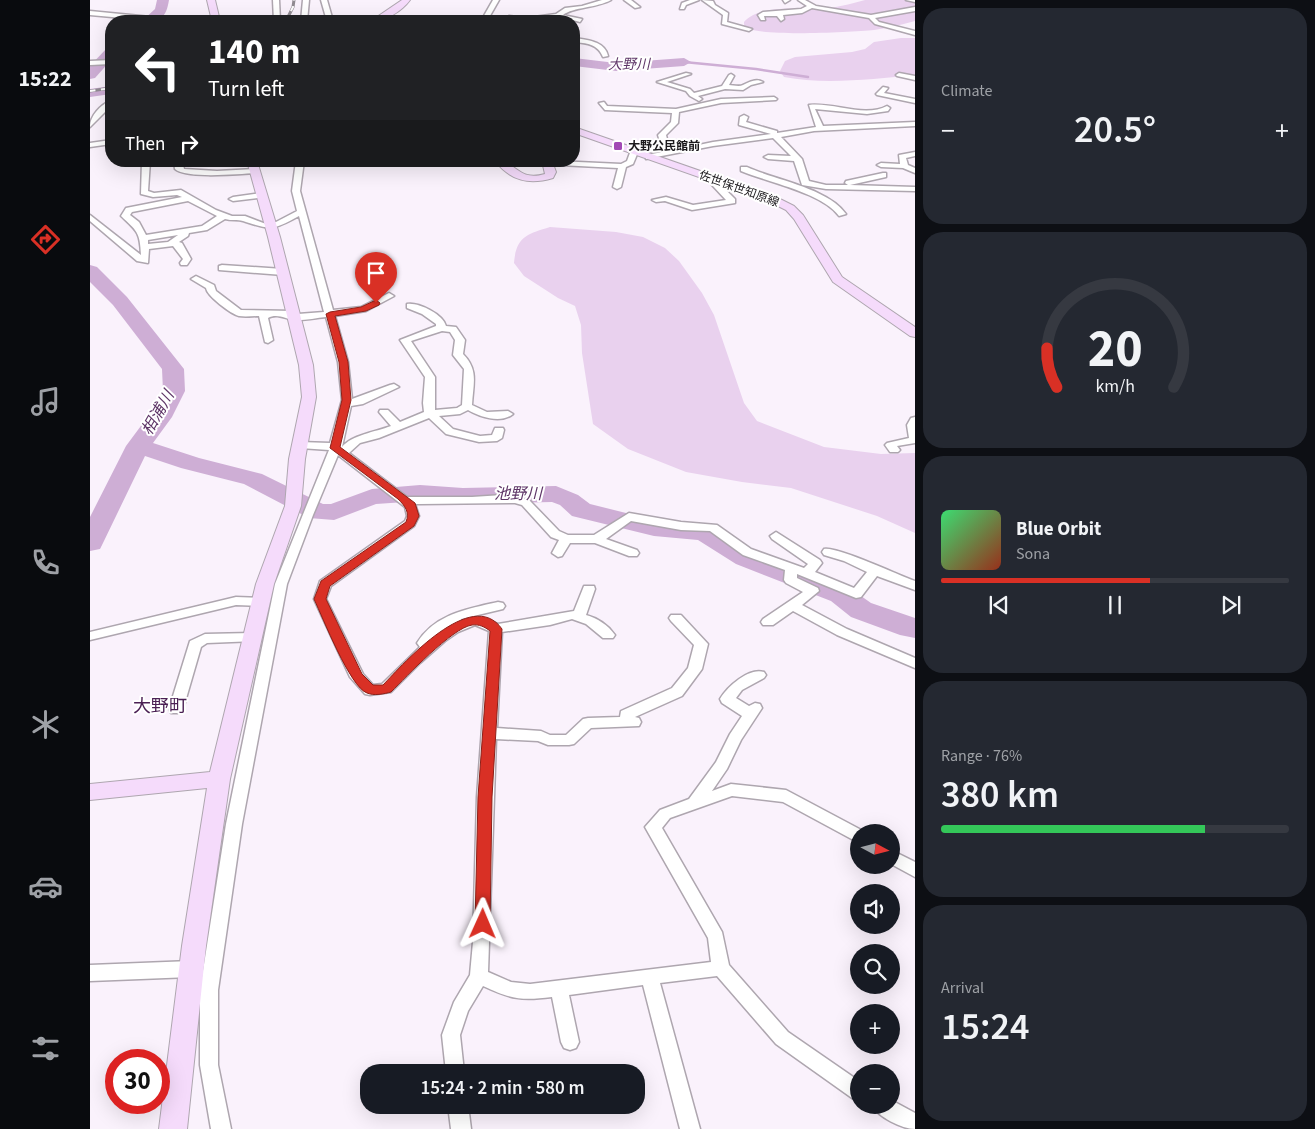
<!DOCTYPE html>
<meta charset="utf-8">
<style>
body{margin:0;font-family:"Source Sans 3","Noto Sans JP",sans-serif;background:#242831;color:#f1f3f6;height:100vh;display:flex;flex-direction:column;font-size:19px;white-space:nowrap}
*{box-sizing:border-box;margin:0}
p{font-size:16px;color:#9ea1a6}
.icon{flex:none;width:28px;height:28px;fill:none;stroke:currentColor;stroke-width:2;stroke-linecap:round;stroke-linejoin:round}
.map{position:relative;flex:1;overflow:hidden}
.details{display:flex;flex-direction:column;gap:8px;padding:8px;background:#0d0f14;width:400px}
.details>*{flex:none}
.top-card{position:absolute;left:15px;top:15px;width:475px;height:152px;border-radius:20px;box-shadow:0 5px 20px #0002;background:#202124;color:#fff;overflow:hidden}
.needle{width:32px;rotate:97deg}
.tools{position:absolute;left:760px;top:824px;display:grid;gap:10px}
.tools a{display:grid;place-items:center;width:50px;height:50px;border-radius:50%;background:#171b24;box-shadow:0 5px 20px #0002;font-size:25px}
.speed{position:absolute;left:15px;top:1049px;display:flex;gap:10px;font-size:25px;font-weight:700;text-align:center}
.speed>*{display:grid;place-content:center;width:65px;height:65px;border-radius:50%;background:#171b24;box-shadow:0 5px 20px #0002;line-height:1}
.speed .limit{border:8px solid #d22;background:#fff;color:#111}
.pin{position:absolute;display:grid;place-items:center;width:42px;height:42px;color:#fff;margin:-51px -21px;border-radius:50% 50% 50% 0;rotate:-45deg;box-shadow:0 0 5px #0007}
.pin .icon{rotate:45deg}
.me{position:absolute;width:55px;margin:-28px;rotate:1deg;stroke-linejoin:round;filter:drop-shadow(0 0 4px #0008)}
.turn{display:flex;align-items:center;gap:18px;height:105px;padding:0 20px;font-size:22px}
.turn .icon{width:65px;height:65px;stroke-width:2.5}
.turn b{display:block;font-size:35px;line-height:42px}
.then{display:flex;align-items:center;height:48px;padding:0 20px;background:#0003;gap:10px;font-size:19px}
.big{font-size:38px;font-weight:600;line-height:1.1}
.details .card{flex:1;display:flex;flex-direction:column;justify-content:center;gap:8px;min-width:0;padding:0 18px;border-radius:20px;background:#242831}
.details .dial{align-items:center;gap:0}
.dial svg{height:130px;overflow:visible;fill:none;stroke:#363941;stroke-width:7;stroke-linecap:round;text-anchor:middle}
.dial text{fill:#f1f3f6;stroke:none}
.song{display:flex;align-items:center;gap:15px}
.cover{width:60px;height:60px;border-radius:8px;background:linear-gradient(135deg,hsl(140 70% 55%),hsl(10 70% 35%))}
.played{height:5px;border-radius:2px;background:linear-gradient(90deg,#d93025 60%,#363941 60%)}
.keys{display:flex;justify-content:space-around;direction:ltr}
.heat{display:flex;justify-content:space-between;align-items:center;font-size:28px;direction:ltr}
.charge{height:8px;border-radius:4px;background:linear-gradient(90deg,#34c759 76%,#363941 0)}
.trip{position:absolute;left:270px;top:1064px;width:285px;height:50px;border-radius:20px;background:#171b24;box-shadow:0 5px 20px #0002;font-weight:600;line-height:50px;text-align:center}
main{display:flex;flex:1;min-height:0}
.dock{display:flex;flex-direction:column;width:90px;justify-content:space-around;align-items:center;background:#090b0e;color:#9ea1a6}
.dock .icon{width:35px;height:35px}
.dock .active{color:#d93025}
.dock b{font-size:22px;color:#f1f3f6}
.map>svg:first-child{display:block}
.green{fill:#e9d1ee}
.lines{fill:none;stroke-linecap:round;stroke-linejoin:round}
.stream{stroke:#ceaed5;stroke-width:2.5}
.river{fill:#ceaed5;fill-rule:evenodd}
.street-casing{stroke:#aea6af;stroke-width:3}
.secondary-casing{stroke:#aea6af;stroke-width:2}
.street{fill:#fff;fill-rule:evenodd}
.secondary{fill:#f5dbfb;fill-rule:evenodd}
.rail-casing{stroke:#918b92;stroke-width:3}
.rail{stroke:#fff;stroke-width:2;stroke-dasharray:5.5;stroke-linecap:butt}
.route{fill:#d93025;stroke:#8d1f18}
.poi-dot{fill:#a249b5;stroke:#fff;stroke-width:2}
.labels{text-anchor:middle;dominant-baseline:central;stroke-width:4;stroke-linejoin:round;paint-order:stroke}
.far-poi-label{font-size:12px;font-weight:bold;fill:#1c1a1d;stroke:#fff;text-anchor:start}
.far-street-label{font-size:12px;fill:#1c1a1d;stroke:#fff}
.far-water-label{font-size:14px;font-style:italic;fill:#5e3567;stroke:#fff}
.water-label{font-size:16px;font-style:italic;fill:#5e3567;stroke:#fff}
.quarter-label{font-size:18px;fill:#4b2054;stroke:#fff}
</style>
<main>
<nav class="dock">
<b>15:22</b>
<svg class="icon active" aria-label="directions" viewBox="0 0 24 24"><path d="M12 3l9 9-9 9-9-9zM9 14v-3h6M13 9l2 2-2 2"/></svg>
<svg class="icon" aria-label="music" viewBox="0 0 24 24"><path d="M9 18V5l10-2v13"/><circle cx="6" cy="18" r="3"/><circle cx="16" cy="16" r="3"/></svg>
<svg class="icon" aria-label="phone" viewBox="0 0 24 24"><path d="M5 4h4l2 5-3 2q2 4 5 5l2-3 5 2v4C11 20 4 13 5 4z"/></svg>
<svg class="icon" aria-label="climate" viewBox="0 0 24 24"><path d="M12 3v18M4 7l16 10M4 17L20 7"/></svg>
<svg class="icon" aria-label="car" viewBox="0 0 24 24"><path d="M5 17H2v-5l4-1 3-4h7l3 4 3 1v5h-3M9 17h6M6 11h13"/><circle cx="7" cy="17" r="2"/><circle cx="17" cy="17" r="2"/></svg>
<svg class="icon" aria-label="filters" viewBox="0 0 24 24"><path d="M4 7h16M4 17h16"/><circle cx="9" cy="7" r="2"/><circle cx="15" cy="17" r="2"/></svg>
</nav>
<div class="map">
<svg width="825" height="1129" viewBox="0 0 825 1129">
<rect width="100%" height="100%" fill="#faf2fc"/>
<g class="green">
<path d="M775 0H825V21C811 25 798 28 784 30 761 32 675 37 657 28 654 26 654 25 654 22 671 3 716 10 741 8 752 6 764 3 775 0Z"/>
<path d="M811 38H825V75C784 79 734 85 694 77L690 71 695 61 705 57 762 52 775 49 784 42Z"/>
<path d="M460 227 526 232 553 237 575 248 589 261 612 293 624 315 654 403 667 421 734 447 791 454 825 453V533L787 516 701 488 652 482 596 472 538 449 503 424 492 353 491 325 485 306 468 298 434 276 424 263C426 237 437 234 460 227Z"/>
</g>
<g class="lines">
<path class="stream" d="M594 62 666 69 718 77"/>
<g class="river">
<path d="M67 0H79C76 19 70 21 52 21L65 9Z"/>
<path d="M21 48V60L5 78 0 79V66L16 49Z"/>
<path d="M484 58 526 63 594 58 601 62 594 66 526 71 484 66Z"/>
<path d="M21 86V94L0 97V89Z"/>
<path d="M0 265 7 267 37 297 94 369 95 391 82 417 63 443 109 458 172 474 233 504H241L282 489 330 485 373 488 466 486 488 495 500 504 564 520 624 526 666 552 761 589 781 603 825 618V638L810 635 761 617 741 601 646 564 608 540 564 536 482 516 470 505 462 502 373 504 330 501 286 504 244 520 219 518 154 484 91 468 55 456 13 543 10 549 0 551V517L36 446 59 415 73 391 72 369 23 305 0 282Z"/>
</g>
<g class="street-casing">
<g id="street">
<path d="M183 0H189L190 21H184Z"/>
<path d="M213 0H219L217 21H211Z"/>
<path d="M231 0H237L243 21H237Z"/>
<path d="M403 0H409L397 21H391Z"/>
<path d="M512 0H521C507 8 483 7 473 15L492 19 490 22C483 20 474 18 466 18 454 18 426 27 416 18L419 16 437 18 466 14 475 8 492 6Z"/>
<path d="M534 0H541L550 7 545 8Z"/>
<path d="M600 0H609L596 5 594 9H590L592 3Z"/>
<path d="M612 0 623 1 625 5 638 13 637 22 662 29 659 31 632 24 633 15Z"/>
<path d="M693 0H700L695 3Z"/>
<path d="M708 0H715L726 6 781 15 825 7V11L785 18 789 22 825 31V35L785 24 779 18 722 8 712 13 693 15 694 19 691 21 687 16H674L675 20H671L668 15 673 12 711 9 717 6Z"/>
<path d="M816 0H825V2Z"/>
<path d="M0 11 81 19 84 21H66L0 15Z"/>
<path d="M484 38C497 40 515 41 518 56L513 57C508 44 496 43 484 42Z"/>
<path d="M21 60V64L0 65V61Z"/>
<path d="M596 73 601 74 577 82 600 89 604 93 632 86 639 75 641 74 644 76 639 85C643 85 649 87 653 85 660 82 666 78 673 82L661 85 653 90 635 89 608 96 612 99 609 101 600 96 596 91 567 82Z"/>
<path d="M809 73 825 76V80L807 76 806 75Z"/>
<path d="M793 87 798 88 794 93 825 99V103L787 95 786 94Z"/>
<path d="M684 97 687 99 686 100 631 103 589 112 588 123 576 135 580 151 623 142 681 134 649 125 650 117 654 115 658 117 656 122 687 131V133L726 127 719 105C743 102 775 118 797 106L800 108 798 111 777 114 725 109 733 126 825 122V126L724 131 691 137 712 159 719 181 736 185H758L755 183 756 181 793 173H796V177L760 185 825 187V191L736 189 712 185 704 161 678 159 674 157 678 155 701 156 683 138 623 146 556 159V155L573 152 568 135 581 122 582 113 515 110 509 103 514 102 517 106 586 109 631 99Z"/>
<path d="M21 100V106L0 127C0 115 11 105 21 100Z"/>
<path d="M21 140V144L0 147V143Z"/>
<path d="M541 150 548 152 543 164 536 167 531 187 527 189 523 187 528 168 469 165 465 163 467 161 531 164 537 161Z"/>
<path d="M825 152V156L816 158 818 165 825 168V173L813 168 791 167 787 165 791 163 810 164 809 155Z"/>
<path d="M52 161H60L58 191 64 193 91 190 126 210 142 216H155L176 224 186 222 207 211 202 191 206 161H214L210 191 243 310 271 307 299 293 304 296 276 311 245 316 258 362 262 399 300 385 304 384 309 387 273 404 261 406 252 447C262 435 285 432 301 426L289 412 290 410H298L310 422 334 412 333 403 335 377 310 340 346 326V324L332 314 317 308V304C328 302 353 314 356 326L366 327 375 340 373 354C389 370 383 384 382 405L397 412 418 411 423 414C411 424 390 417 378 410L370 414 349 416 363 429 390 436 402 435 405 428H413L414 430 412 438 407 441 389 442 356 434 339 418 289 438 270 443 259 453 317 497H382L413 495 428 497 440 501 469 531 478 535H504L539 513 591 522 627 525 661 549 714 568 718 564 682 539 680 536 686 532 730 560 732 563 725 572 764 588 777 572 754 561 734 555 732 552 734 549C746 546 808 575 825 581V590L787 576 771 597 766 598 707 574V578L728 588 729 591 712 605 757 629 825 658V668L747 635 703 611 683 625H673L671 622 673 619 713 592 696 583 694 580 695 570 653 555 620 531 591 530 541 521 516 539 547 550 549 553 547 556H539L505 543H480L472 556 468 557 462 553 469 540 461 537 432 505 425 503 330 504H325L329 516 324 526 241 586 236 599 273 674 283 685 292 684 330 647 327 643C345 614 377 609 408 602L413 603 415 606 413 609 371 619V620L388 617 408 624 484 611 494 586H504L505 589 496 615C507 618 518 625 525 635L523 638H513L496 624 482 619 460 625 412 632 407 728 451 731 460 735H476L493 719 498 718 530 717 531 711 582 688 598 668 604 645 581 621 579 618 581 615H591L618 644 612 669 592 696 545 717 549 718 551 722 549 726 501 728 484 744 479 745H458L448 741 406 739 398 972 421 982 440 984 621 962 618 938 555 827 570 810 599 799 626 762 640 734 652 716 632 703 630 699C637 687 659 667 674 672L676 675 674 678 652 690 646 698 659 706 665 703 670 704 672 708 651 740 637 769 622 791 641 784 696 790 775 832H769V843L693 802 642 796 580 818 572 828 632 932 639 965 698 1032 769 1081V1101L762 1098 686 1044 627 976 570 983 610 1129H590L553 985 479 995 489 1042 486 1048 480 1050 474 1048 471 1042 462 997C431 1001 421 999 393 986L378 1011 370 1035 374 1072H356L352 1035 364 1002 380 975 383 942 387 797 399 631 385 625 368 632 355 641 330 663 301 692 280 695 275 694 260 677 224 599 230 581 315 521 317 516 315 507 248 455 223 515 197 584 152 824 128 990V1065L141 1129H121L110 1065V990L136 824 185 584 239 450 210 448 204 445 210 442 240 443 252 400 248 362 236 317C226 318 213 321 204 320 196 319 187 313 178 318L183 340 178 343 175 342 169 316C163 316 155 317 149 316 141 314 117 296 116 288L101 279 106 276 124 285 126 291 151 310 203 311 208 314 234 312 209 216C182 231 181 230 153 221 147 219 142 221 135 219L117 230 99 233 98 236 89 242 92 243 101 259 97 265H91L90 263 93 259 83 246 59 249 58 263 47 261 0 221V215L51 255C50 232 47 231 31 216L36 208 92 197 87 195 63 197 51 194ZM98 201 127 216 112 226 56 235 49 222 40 215 42 212ZM88 235 78 242 58 244V240ZM352 331 360 332 365 340 363 355 374 369 372 405 367 408 345 410V377L321 341Z"/>
<path d="M84 161H92L94 169 127 171 165 169 169 171 165 173C149 174 96 179 85 169Z"/>
<path d="M651 167H657C685 180 738 188 756 214L749 216C733 193 677 182 651 171Z"/>
<path d="M623 178H629L630 184 645 199V203L602 210 575 201 566 202 562 200 576 197 603 205 636 200 622 185Z"/>
<path d="M172 193H175V197L143 201 139 199 143 197Z"/>
<path d="M132 265 193 269 197 272 193 275 129 270V266Z"/>
<path d="M825 417V443L807 446 810 450 808 452H800L795 445 797 443 819 438 817 425 821 418Z"/>
<path d="M146 597 171 598 177 602 171 606 146 605 0 640V632Z"/>
<path d="M162 633 167 635 169 638 167 641 117 643 111 647 93 709 91 713H81L79 709 100 641 115 634Z"/>
<path d="M801 850 825 862V877L801 864Z"/>
<path d="M101 961 107 964 110 969 107 974 101 977 0 981V965Z"/>
<path d="M801 1100 825 1113V1129C812 1129 788 1117 782 1105H801Z"/>
<path d="M358 1105H378L381 1129H361Z"/>
</g>
</g>
<g class="secondary-casing">
<g id="secondary">
<path d="M117 0H125L130 21H122Z"/>
<path d="M312 0H320C312 11 295 22 281 21Z"/>
<path d="M484 127 688 198 704 206 713 215 752 277 825 327V337L820 336 743 282 704 219 696 210 680 202 484 133Z"/>
<path d="M157 161H167L190 237 223 365 226 397 215 459 211 506 184 584 140 779 116 946 97 1129H69L92 946 117 788 0 800V784L120 772 166 584 195 506 199 459 212 397 209 365 178 237Z"/>
<path d="M405 161C428 161 427 182 455 174L452 161H462L466 172 463 178C439 185 421 181 405 161Z"/>
</g>
</g>
<use href="#street" class="street"/>
<use href="#secondary" class="secondary"/>
<g class="rail-casing">
<g id="rail">
<path d="M196 21 203 7 204 0"/>
<path d="M0 91 21 88"/>
</g>
</g>
<use href="#rail" class="rail"/>
</g>
<path class="route" d="M286 300 290 303 289 305 276 311 245 316 258 362 261 400 250 447 325 503 329 516 324 526 240 586 236 599 272 674 283 685H293C314 663 382 586 412 629L402 797 400 924 398 929 393 931 387 929 385 924 388 797 400 631C395 627 389 624 382 625 362 628 316 677 301 692 294 694 284 696 277 693 260 687 233 618 224 599L231 581 316 522C320 512 315 506 308 499L240 448 252 400 249 362 236 314 240 312 271 307Z"/>
<rect class="poi-dot" x="523" y="141" width="10" height="10" rx="2.5"/>
<g class="labels">
<g class="far-poi-label">
<text x="538" y="146">大野公民館前</text>
</g>
<g class="far-street-label">
<text transform="translate(649 189) rotate(20)">佐世保世知原線</text>
</g>
<g class="far-water-label">
<text transform="translate(539 65) rotate(-1)">大野川</text>
</g>
<g class="water-label">
<text transform="translate(68 413) rotate(-60)">相浦川</text>
<text x="428" y="494">池野川</text>
</g>
<g class="quarter-label">
<text x="70" y="706">大野町</text>
</g>
</g>
</svg>
<div class="tools">
<a><svg class="needle" viewBox="-14 -14 28 28"><path d="M0-13l5 13h-10z" fill="#e53935"/><path d="M0 13l5-13h-10z" fill="#9ea1a6"/></svg></a>
<a><svg class="icon" aria-label="sound" viewBox="0 0 24 24"><path d="M4 9h4l5-4v14l-5-4H4zM17 9q2 3 0 6"/></svg></a>
<a><svg class="icon" aria-label="search" viewBox="0 0 24 24"><circle cx="10" cy="10" r="6"/><path d="M15 15l6 6"/></svg></a>
<a>+</a>
<a>−</a>
</div>
<div class="speed"><div class="limit">30</div></div>
<div class="pin" style="left:286px;top:303px;background:#d93025"><svg class="icon" aria-label="arrive" viewBox="0 0 24 24"><path d="M6 21V4h12l-3 4 3 4H6"/></svg></div>
<svg class="me" style="left:393px;top:924px" viewBox="-20 -20 40 40"><path d="M0-17L14 15 0 8-14 15z" fill="#d93025" stroke="#fff" stroke-width="4"/></svg>
<div class="trip">15:24 · 2 min · 580 m</div>
<div class="top-card">
<div class="turn"><svg class="icon" aria-label="left" viewBox="0 0 24 24"><path d="M17 20v-9H6M10 6l-5 5 5 5"/></svg><div><b>140 m</b>Turn left</div></div>
<div class="then">Then<svg class="icon" aria-label="right" viewBox="0 0 24 24"><path d="M7 20v-9h11M14 6l5 5-5 5"/></svg></div>
</div>
</div>
<section class="details">
<div class="card"><p>Climate</p>
<div class="heat"><a>−</a><b class="big">20.5°</b><a>+</a></div>
</div>
<div class="card dial"><svg viewBox="0 0 100 80">
<path d="M14 69A42 42 0 1 1 86 69"/>
<path d="M14 69A42 42 0 0 1 8 45" stroke="#d93025"/>
<text x="50" y="56" font-size="32" font-weight="700">20</text>
<text x="50" y="72" font-size="11">km/h</text>
</svg></div>
<div class="card">
<div class="song"><i class="cover"></i><div><b>Blue Orbit</b><p>Sona</p></div></div>
<div class="played"></div>
<div class="keys"><svg class="icon" aria-label="previous" viewBox="0 0 24 24"><path d="M18 5L8 12l10 7zM5 5v14"/></svg><svg class="icon" aria-label="pause" viewBox="0 0 24 24"><path d="M8 5v14M16 5v14"/></svg><svg class="icon" aria-label="next" viewBox="0 0 24 24"><path d="M6 5l10 7-10 7zM19 5v14"/></svg></div>
</div>
<div class="card"><p>Range · 76%</p><b class="big">380 km</b><div class="charge"></div></div>
<div class="card"><p>Arrival</p><b class="big">15:24</b></div>
</section>
</main>
